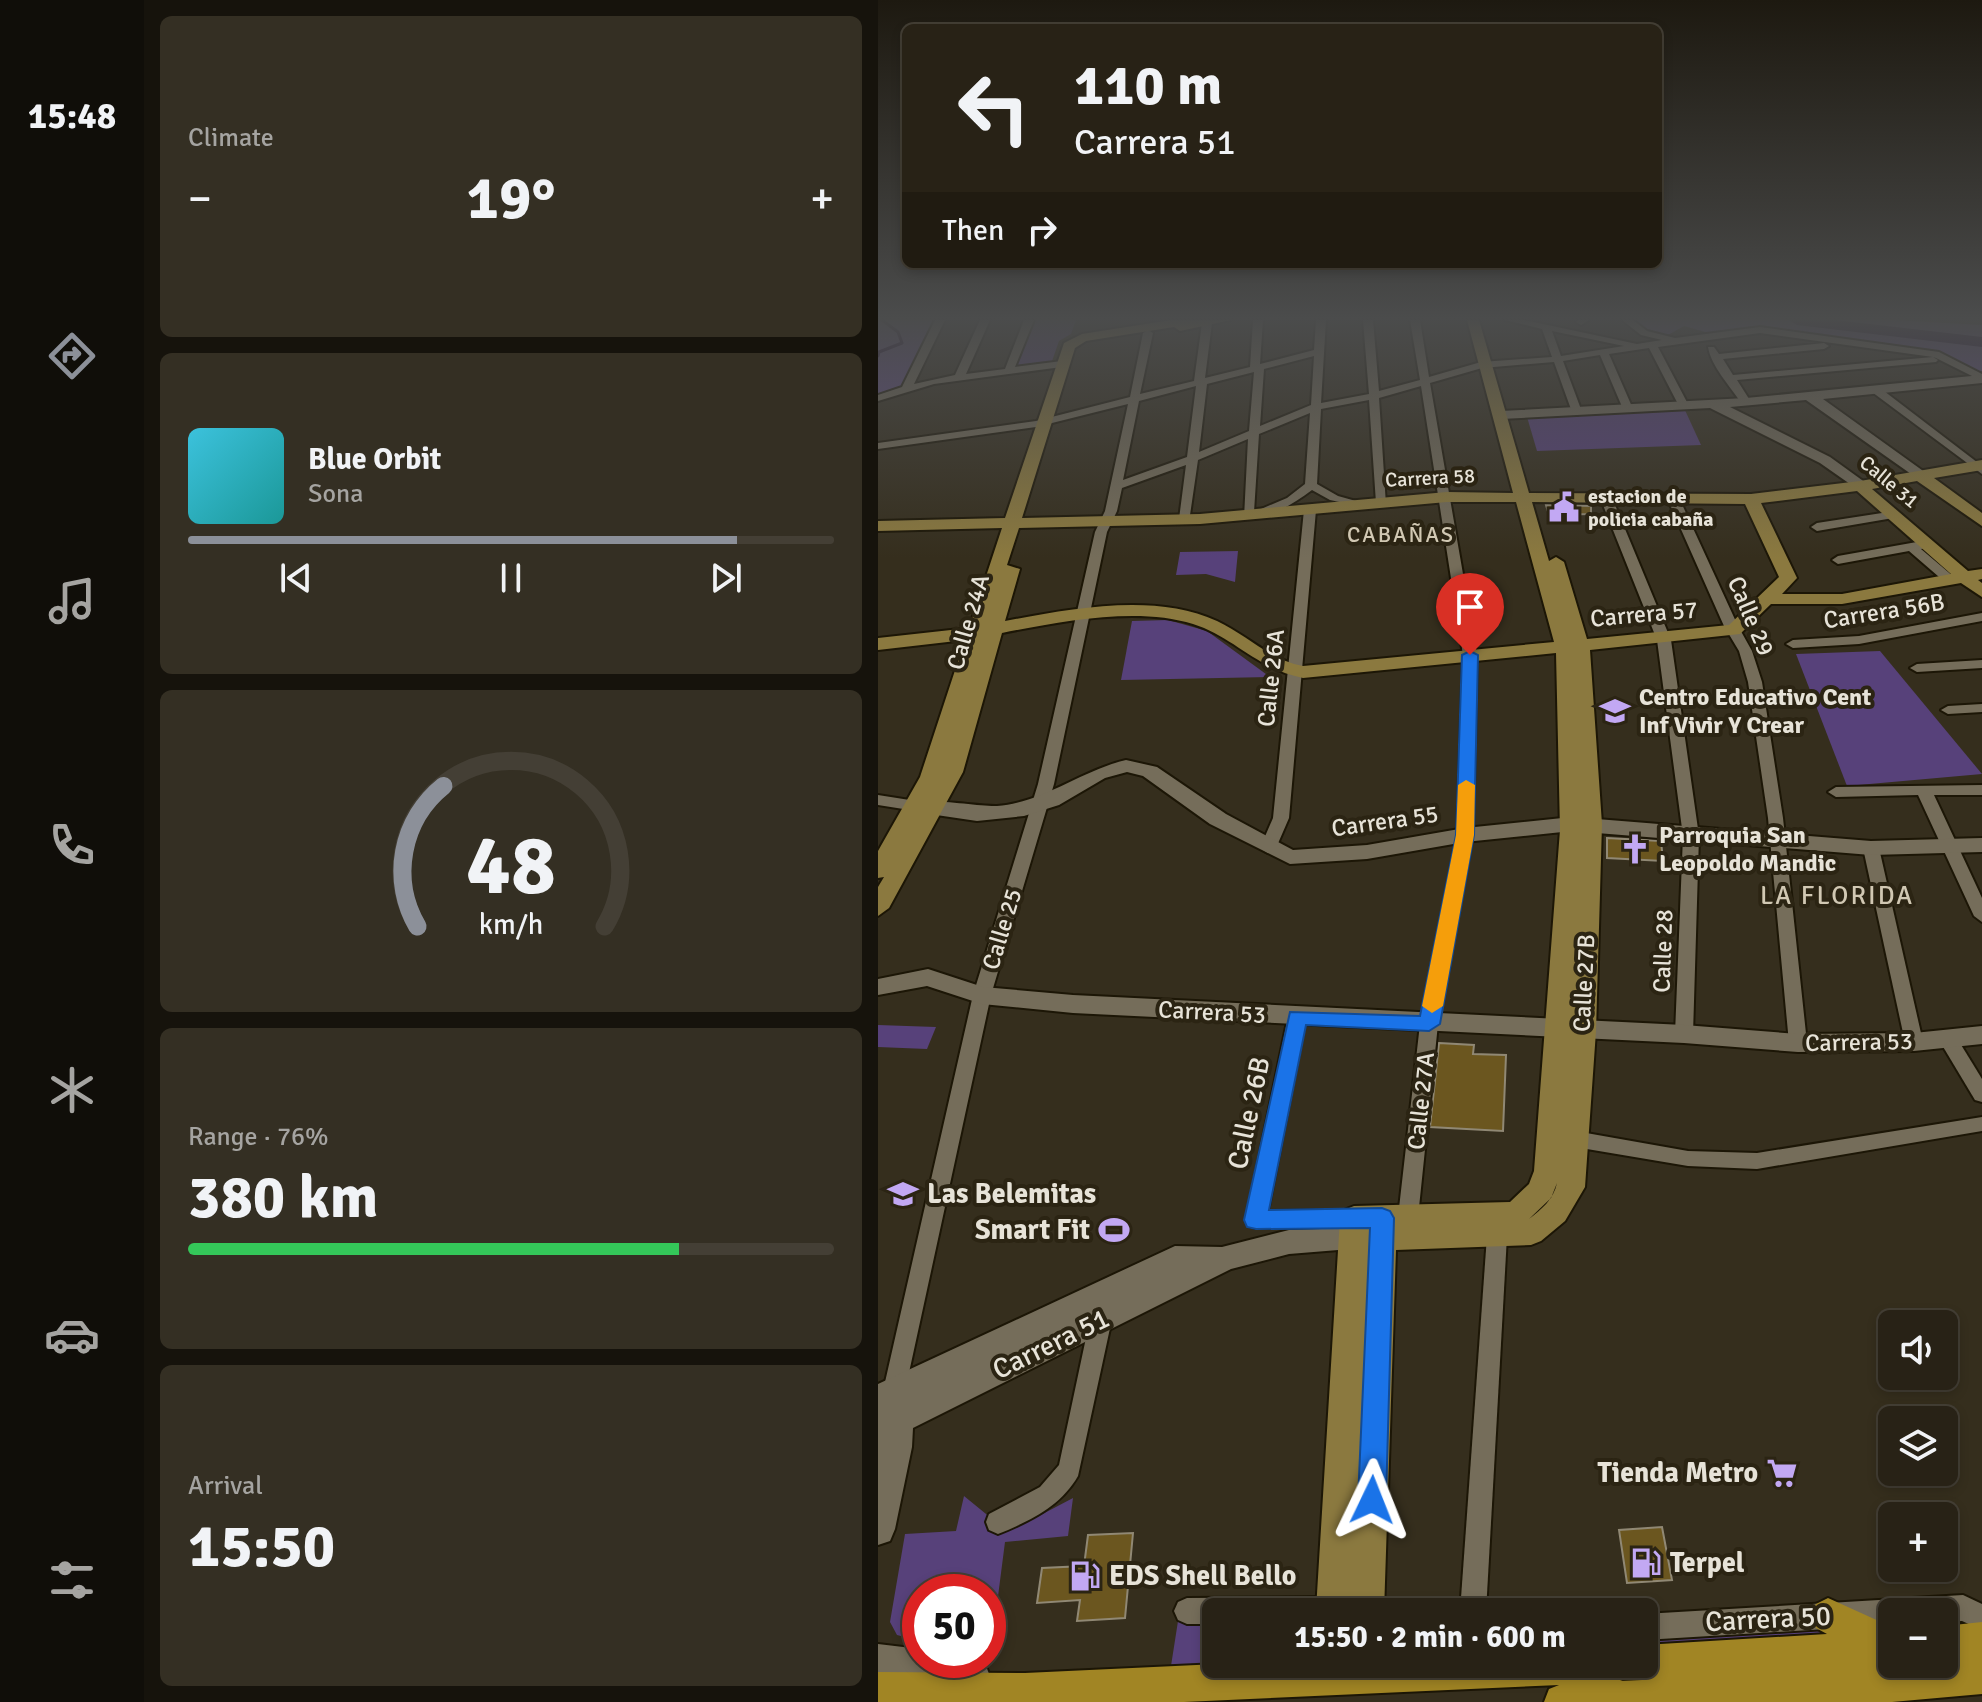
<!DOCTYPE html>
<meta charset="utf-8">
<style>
body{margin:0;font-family:Signika,sans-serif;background:#342f23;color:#f1f3f6;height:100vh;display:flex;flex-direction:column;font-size:30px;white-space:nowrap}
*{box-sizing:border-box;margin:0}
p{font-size:26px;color:#a5a4a1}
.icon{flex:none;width:44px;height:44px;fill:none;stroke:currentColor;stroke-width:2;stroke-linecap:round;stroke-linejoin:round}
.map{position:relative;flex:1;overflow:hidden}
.details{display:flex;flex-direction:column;gap:16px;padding:16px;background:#16130c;width:734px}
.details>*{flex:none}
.banner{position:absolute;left:24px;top:24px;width:760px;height:244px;border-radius:12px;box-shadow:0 4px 12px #0003,0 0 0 2px #443f35;background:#282216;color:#f1f3f6;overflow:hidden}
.fabs{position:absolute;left:1000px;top:1310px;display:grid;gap:16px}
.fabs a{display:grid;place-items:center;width:80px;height:80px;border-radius:12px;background:#282216;box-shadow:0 4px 12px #0003,0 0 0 2px #443f35;font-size:40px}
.speed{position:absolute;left:24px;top:1574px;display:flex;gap:16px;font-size:40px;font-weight:700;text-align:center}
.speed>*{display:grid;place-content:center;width:104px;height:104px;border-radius:50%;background:#282216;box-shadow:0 4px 12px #0003,0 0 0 2px #443f35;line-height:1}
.speed .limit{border:12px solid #d22;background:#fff;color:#111}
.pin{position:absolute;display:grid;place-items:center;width:68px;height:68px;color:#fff;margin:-82px -34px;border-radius:50% 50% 50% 0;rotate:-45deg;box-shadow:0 0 8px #0007}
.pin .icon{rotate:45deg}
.me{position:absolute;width:88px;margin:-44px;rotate:2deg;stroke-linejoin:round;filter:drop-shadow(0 0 6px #0008)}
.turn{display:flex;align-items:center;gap:28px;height:168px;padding:0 40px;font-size:36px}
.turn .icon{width:104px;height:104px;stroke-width:2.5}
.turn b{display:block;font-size:56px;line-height:68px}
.then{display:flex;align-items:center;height:76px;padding:0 40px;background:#0003;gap:16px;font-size:30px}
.big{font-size:60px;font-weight:700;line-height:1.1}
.details .tile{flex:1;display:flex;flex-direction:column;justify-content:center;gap:12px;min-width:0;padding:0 28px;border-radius:12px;background:#342f23}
.details .dial{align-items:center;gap:0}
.dial svg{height:208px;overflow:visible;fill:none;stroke:#443f35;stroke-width:7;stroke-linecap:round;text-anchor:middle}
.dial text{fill:#f1f3f6;stroke:none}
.song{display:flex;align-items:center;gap:24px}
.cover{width:96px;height:96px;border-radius:12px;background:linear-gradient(135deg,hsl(190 70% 55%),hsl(180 70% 35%))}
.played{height:8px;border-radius:4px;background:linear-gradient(90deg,#8c9099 85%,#443f35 85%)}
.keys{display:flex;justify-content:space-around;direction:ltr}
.heat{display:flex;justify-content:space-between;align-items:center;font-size:44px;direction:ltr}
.charge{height:12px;border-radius:6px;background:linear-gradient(90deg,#34c759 76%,#443f35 0)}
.trip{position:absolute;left:324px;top:1598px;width:456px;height:80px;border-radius:12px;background:#282216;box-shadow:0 4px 12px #0003,0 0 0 2px #443f35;font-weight:700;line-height:80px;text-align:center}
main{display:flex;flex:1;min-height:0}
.tabs{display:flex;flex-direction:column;width:144px;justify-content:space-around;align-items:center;background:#100e09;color:#a5a4a1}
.tabs .icon{width:56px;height:56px}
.tabs .current{color:#8c9099}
.tabs b{font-size:36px;color:#f1f3f6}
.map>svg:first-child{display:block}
.green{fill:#57417a}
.forest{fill:#634d89}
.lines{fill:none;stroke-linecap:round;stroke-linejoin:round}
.stream{stroke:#22073f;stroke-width:3}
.river{fill:#22073f;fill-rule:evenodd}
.building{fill:#6b561f;stroke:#908874;stroke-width:2}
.minor-casing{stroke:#1c1606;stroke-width:4}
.tertiary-casing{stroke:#1c1606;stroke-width:4}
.secondary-casing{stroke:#1c1606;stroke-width:4}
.primary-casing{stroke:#1c1606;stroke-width:4}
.minor{fill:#756d5a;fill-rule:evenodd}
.tertiary{fill:#756d5a;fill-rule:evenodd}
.secondary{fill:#8b793f;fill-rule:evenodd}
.primary{fill:#a18524;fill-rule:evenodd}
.route{fill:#1a73e8;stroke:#114b97;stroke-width:2}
.slow{fill:#f59e0b}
.labels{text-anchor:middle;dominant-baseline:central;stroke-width:8;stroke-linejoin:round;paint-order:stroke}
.far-street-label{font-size:20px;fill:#e7e3d8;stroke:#2b2413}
.far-poi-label{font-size:20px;font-weight:bold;fill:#e7e3d8;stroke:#2b2413;text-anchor:start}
.far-neighbourhood-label{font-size:22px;letter-spacing:2px;fill:#d1c8b3;stroke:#2b2413}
.street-label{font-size:24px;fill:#e7e3d8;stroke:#2b2413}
.poi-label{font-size:24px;font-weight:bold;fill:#e7e3d8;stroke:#2b2413;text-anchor:start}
.neighbourhood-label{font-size:26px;letter-spacing:2px;fill:#d1c8b3;stroke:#2b2413}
.near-street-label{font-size:28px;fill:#e7e3d8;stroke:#2b2413}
.near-poi-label{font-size:28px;font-weight:bold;fill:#e7e3d8;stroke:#2b2413;text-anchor:start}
</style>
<main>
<nav class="tabs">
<b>15:48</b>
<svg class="icon current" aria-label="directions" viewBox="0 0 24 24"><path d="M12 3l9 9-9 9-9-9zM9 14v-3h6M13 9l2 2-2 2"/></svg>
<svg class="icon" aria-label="music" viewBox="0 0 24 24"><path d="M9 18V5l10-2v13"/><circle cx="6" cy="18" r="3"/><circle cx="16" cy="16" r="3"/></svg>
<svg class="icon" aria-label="phone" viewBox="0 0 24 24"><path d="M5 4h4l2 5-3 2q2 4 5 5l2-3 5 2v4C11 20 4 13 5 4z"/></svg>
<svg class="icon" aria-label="climate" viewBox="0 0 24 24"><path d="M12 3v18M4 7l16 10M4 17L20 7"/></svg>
<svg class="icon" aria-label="car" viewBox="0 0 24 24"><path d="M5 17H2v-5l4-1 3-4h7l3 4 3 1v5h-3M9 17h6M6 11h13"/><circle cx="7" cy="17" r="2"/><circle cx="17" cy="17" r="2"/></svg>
<svg class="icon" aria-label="filters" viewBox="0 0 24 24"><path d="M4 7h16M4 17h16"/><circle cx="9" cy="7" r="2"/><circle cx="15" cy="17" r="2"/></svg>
</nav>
<section class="details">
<div class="tile"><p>Climate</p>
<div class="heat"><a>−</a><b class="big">19°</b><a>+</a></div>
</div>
<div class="tile">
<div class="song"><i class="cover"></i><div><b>Blue Orbit</b><p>Sona</p></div></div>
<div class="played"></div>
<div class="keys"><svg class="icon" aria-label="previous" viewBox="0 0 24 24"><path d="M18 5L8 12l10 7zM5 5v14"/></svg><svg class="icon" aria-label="pause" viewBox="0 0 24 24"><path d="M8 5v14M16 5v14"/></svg><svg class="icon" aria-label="next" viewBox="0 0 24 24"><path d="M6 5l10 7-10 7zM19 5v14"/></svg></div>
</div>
<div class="tile dial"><svg viewBox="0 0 100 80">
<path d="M14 69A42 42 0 1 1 86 69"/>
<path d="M14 69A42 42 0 0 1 24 15" stroke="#8c9099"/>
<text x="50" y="56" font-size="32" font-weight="700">48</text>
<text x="50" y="72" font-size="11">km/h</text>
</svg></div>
<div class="tile"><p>Range · 76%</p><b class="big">380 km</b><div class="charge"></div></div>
<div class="tile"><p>Arrival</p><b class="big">15:50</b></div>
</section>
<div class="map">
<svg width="1104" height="1702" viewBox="0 0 1104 1702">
<rect width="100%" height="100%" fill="#352e1d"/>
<g class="green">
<path d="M155 320H198L193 334 181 341 173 364 136 368Z"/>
<path d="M806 408 823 445 659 451 649 417Z"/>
<path d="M360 551 357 582 328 574 298 575 302 552Z"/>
<path d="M290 620 329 631 392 677 243 680 254 621Z"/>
<path d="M1002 651 1104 774 969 786 918 654Z"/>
<path d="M0 1025 58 1027 49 1049 0 1047Z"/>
<path d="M86 1496 124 1527 157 1518 195 1498 190 1536 127 1542 114 1643H110V1592H42V1641L19 1635 12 1622 27 1534 78 1531Z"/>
<path d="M338 1620V1664L293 1666 300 1621Z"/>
<path d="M953 1626 955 1634 766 1644V1636Z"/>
</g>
<g class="forest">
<path d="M0 320H57L25 387 0 394Z"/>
<path d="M758 320H1015L1104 325V371L1099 372 1064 353 891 329 831 333 806 326 790 335 765 328Z"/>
</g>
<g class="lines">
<path class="stream" d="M0 356 1 352 24 343 20 332 4 320"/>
<path class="river" d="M911 320H957L1104 337V347L919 325Z"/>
</g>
<g class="building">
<path d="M668 505 713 506V514L671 515Z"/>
<path d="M729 838 783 841 785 861 729 858Z"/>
<path d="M561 1043 596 1045 595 1054 628 1055 625 1131 552 1127Z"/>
<path d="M784 1527 794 1580 749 1583 741 1530Z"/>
<path d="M255 1533 247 1618 199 1621 202 1600 159 1603 164 1568 206 1566 210 1535Z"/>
</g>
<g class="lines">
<g class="minor-casing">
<g id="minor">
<path d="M57 320H67L36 384 77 375 102 320H112L88 374 127 369 146 320H156L137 367 184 361 189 364 184 367 56 384 0 401V395L24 387Z"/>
<path d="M329 320 334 323 327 378 372 367 375 320H385L382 364 436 350 438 320H448L443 403 491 394 485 320H495L501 391 542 380 532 320H542L551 377 603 362 674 357 664 329 627 320H646L759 344 784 340 763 335 744 320H755L769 331 797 338 882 327 1061 352 1104 374V381L1058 358 1055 357 1060 360 1058 362 859 380 873 402 868 405 864 404C852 386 833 366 830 347H836L841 354 946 343 951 346 946 349 845 359 855 375 1055 357 882 333 780 347 811 406 806 409 801 406 771 348 731 354 755 409 750 412 745 409 722 355 685 361 704 412 699 415 694 412 676 362 604 368 552 383 599 655 595 835 560 1024 540 1217 537 1223 530 1225 523 1223 520 1217 542 1024 579 835 585 655 543 386 501 398 508 505 498 503 491 400 443 409 439 484 460 496 485 503V507L452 500 434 490C414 505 389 520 366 518L370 439 320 460 311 522 307 523 301 519 308 465 244 488 239 511 229 532 176 784 113 995 27 1391 24 1398 16 1401 8 1398 5 1391 95 995 160 784 217 532 227 511 250 404 158 427 0 449V443L158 421 252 397 265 333 270 330 275 333 262 394 316 381 324 323ZM674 331 746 346 683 356ZM436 356 433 405 382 426 386 369ZM376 372 371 431 321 452 329 384ZM318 386 309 457 245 480 261 401ZM432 413 427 484 409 498 376 512 381 434Z"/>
<path d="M700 320H711L703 325 698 322Z"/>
<path d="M994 388H1002L1104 466V474L994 392Z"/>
<path d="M729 497 735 500 793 640 821 836 815 1034 812 1039H800L797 1034 805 836 779 640 723 500Z"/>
<path d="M796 497 802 500 860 626 874 651 884 682 905 818 929 1043 927 1048H913L911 1043 890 818 870 682 861 651 846 626 790 500Z"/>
<path d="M432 506 438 510 411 818 398 848 390 853 382 848 395 818 426 510Z"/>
<path d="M1017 511 1023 515 1021 517 939 531 933 527 939 523Z"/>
<path d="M1050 540 1054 541V547L1043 549 1076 577V583H1068L1031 551 960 564 954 560 960 556Z"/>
<path d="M1104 613V621L981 644 915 648 908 644 915 640 981 636Z"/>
<path d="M1104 660V668L1039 672 1032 668 1039 664Z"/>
<path d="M1104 704V712L1070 714 1063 710 1070 706Z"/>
<path d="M1104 785V795H1056L1104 898V922L1096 916 1040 795 958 797 950 792 958 787Z"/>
<path d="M0 795 38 801 46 806 38 811 0 805Z"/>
<path d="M993 843 1001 848 1045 1042 1043 1047H1029L1027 1042 985 848Z"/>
<path d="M419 1011 425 1012 428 1017 390 1211 476 1210 483 1212 486 1218 483 1224 476 1226 378 1228 371 1226 368 1220 410 1017 413 1012Z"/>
<path d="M1070 1033 1077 1035 1104 1079V1102L1097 1100 1061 1040 1063 1035Z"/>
<path d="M1104 1117V1131L879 1169 810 1166 697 1147 690 1144 687 1139 690 1134 697 1131 810 1151 879 1153Z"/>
<path d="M619 1227 626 1230 629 1236 608 1612H582L609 1236 612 1230Z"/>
<path d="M223 1310 231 1312 234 1319 200 1476C183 1506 152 1521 120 1534L111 1530 108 1522 111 1514 162 1487 181 1465 212 1319 215 1312Z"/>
<path d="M1085 1595 1104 1604V1630L1084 1621 1066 1622V1612H1014V1625L766 1640V1614Z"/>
<path d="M456 1597 465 1601 468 1612H338V1624H309L300 1620 296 1611 300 1602 309 1598Z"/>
</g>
</g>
<g class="tertiary-casing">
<g id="tertiary">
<path d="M1104 375V383L945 399 1048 473V479L1043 481 928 400 852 407 952 457 988 483 990 486 982 491 942 463 832 408 623 419 616 415 623 411 868 398Z"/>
<path d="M248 760 279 767 348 814 415 850 489 845 587 828 694 817 993 841 1104 838V852L993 855 694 831 587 842 489 859 412 864 332 824 265 776 249 772 227 778 181 805 146 816 99 821 38 812 27 806C37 795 100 807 119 806 167 802 202 771 248 760Z"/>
<path d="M50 969 105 987 195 995 806 1025 920 1034 1036 1033 1104 1026V1044L1036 1051 920 1052 806 1043 195 1013 104 1004 49 986 0 995V979Z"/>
<path d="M475 1228 485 1232 489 1240 485 1248 411 1254 353 1269 35 1428 34 1447 17 1529 12 1541 0 1545V1384L297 1246 344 1247 411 1230Z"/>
<path d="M0 1644 42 1649V1660H92L108 1666 113 1679 108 1692 95 1697 51 1686 0 1680Z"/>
</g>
</g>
<g class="secondary-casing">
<path id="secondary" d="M293 320H353L302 331 296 327 208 341 197 348 144 518 322 514 569 492 635 493 589 320H601L651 493 873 494 982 481 1104 460V470L1056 478 1104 513V526L1039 481 994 489 1090 571 1104 569V579L1100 580 1104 583V597L1083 583 964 604H893L862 634 712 650 724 824 718 1031 707 1187 687 1221 663 1241 653 1245 518 1250 506 1612 438 1610 462 1218 466 1210 476 1206 632 1202 651 1184 656 1171 682 830 678 653 425 678C379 669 356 637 315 624 259 606 180 622 124 633L85 772 11 908 0 916V887L6 877 0 878V851L42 777 87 640 0 650V638L91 628 124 528 0 531V521L127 518 186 343 204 334ZM979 491 1073 574 964 594H904L919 578 883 503ZM569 502H638L676 642 425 666C392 660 369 635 339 621 276 592 192 609 127 621L142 569 129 565 141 528 322 524ZM654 502 867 504 901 577 851 625 709 639 686 562 678 557 671 561ZM679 1183C676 1199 663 1210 651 1219L673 1198Z"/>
</g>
<g class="primary-casing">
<path id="primary" d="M950 1598 1014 1627V1664H1019L1015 1665 1066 1664V1626L1104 1622V1694L1014 1702H666L671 1689 681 1685 306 1702H0V1672L147 1673 340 1664H766V1645L949 1634 938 1628 932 1616 938 1604ZM753 1676 764 1680 742 1681 753 1677Z"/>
</g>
<use href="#minor" class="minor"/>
<use href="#tertiary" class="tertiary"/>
<use href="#secondary" class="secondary"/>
<use href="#primary" class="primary"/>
</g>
<linearGradient id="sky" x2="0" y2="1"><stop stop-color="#1d1910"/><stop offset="0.57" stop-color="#4b4c4c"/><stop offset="1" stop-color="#4b4c4c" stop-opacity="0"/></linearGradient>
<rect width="1104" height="558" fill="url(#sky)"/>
<path class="route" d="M592 651 600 655 596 835 562 1024 551 1031 428 1025 391 1210 504 1208 512 1211 516 1218 508 1500 504 1509 494 1513 484 1509 480 1500 492 1228 378 1229 369 1227 366 1220 412 1012 542 1016 578 835 584 655Z"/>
<path class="slow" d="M588 780 597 785 596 835 565 1006 554 1013 544 1006 578 835 580 785Z"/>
<defs>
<g id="civic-bare" transform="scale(2.4)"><path d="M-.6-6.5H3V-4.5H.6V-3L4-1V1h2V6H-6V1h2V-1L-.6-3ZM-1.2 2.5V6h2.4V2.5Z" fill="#c2a8f3" stroke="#2b2413" stroke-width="2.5" paint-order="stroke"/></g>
<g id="school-bare" transform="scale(2.4)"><path d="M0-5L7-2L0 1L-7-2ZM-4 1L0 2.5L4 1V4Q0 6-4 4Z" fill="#c2a8f3" stroke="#2b2413" stroke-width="2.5" paint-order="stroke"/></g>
<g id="church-bare" transform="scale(2.4)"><path d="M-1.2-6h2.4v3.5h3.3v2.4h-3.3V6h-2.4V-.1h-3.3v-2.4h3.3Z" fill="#c2a8f3" stroke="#2b2413" stroke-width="2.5" paint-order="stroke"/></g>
<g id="stadium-bare" transform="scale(2.4)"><path d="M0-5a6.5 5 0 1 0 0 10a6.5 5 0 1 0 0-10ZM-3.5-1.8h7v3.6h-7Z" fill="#c2a8f3" stroke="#2b2413" stroke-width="2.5" paint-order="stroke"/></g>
<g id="supermarket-bare" transform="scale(2.4)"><path d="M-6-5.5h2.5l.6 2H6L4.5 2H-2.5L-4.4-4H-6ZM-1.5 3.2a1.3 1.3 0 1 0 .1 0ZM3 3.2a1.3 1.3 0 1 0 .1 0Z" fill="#c2a8f3" stroke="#2b2413" stroke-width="2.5" paint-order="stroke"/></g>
<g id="fuel-bare" transform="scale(2.4)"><path d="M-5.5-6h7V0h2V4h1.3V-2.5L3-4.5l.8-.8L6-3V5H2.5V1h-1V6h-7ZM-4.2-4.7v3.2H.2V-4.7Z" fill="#c2a8f3" stroke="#2b2413" stroke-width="2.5" paint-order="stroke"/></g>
</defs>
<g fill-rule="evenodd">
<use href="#civic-bare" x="686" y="507"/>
<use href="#school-bare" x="737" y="711"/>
<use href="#church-bare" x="757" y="849"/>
<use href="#school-bare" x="25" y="1194"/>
<use href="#stadium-bare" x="236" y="1230"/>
<use href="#supermarket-bare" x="904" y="1473"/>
<use href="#fuel-bare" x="768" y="1563"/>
<use href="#fuel-bare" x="207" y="1576"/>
</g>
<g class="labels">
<g class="far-street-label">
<text transform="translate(552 478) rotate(-3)">Carrera 58</text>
<text transform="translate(1011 482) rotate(40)">Calle 31</text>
</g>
<g class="far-poi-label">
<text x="710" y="496">estacion de<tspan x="710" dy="23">policia cabaña</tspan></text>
</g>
<g class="far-neighbourhood-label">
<text x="523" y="534">CABAÑAS</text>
</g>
<g class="street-label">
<text transform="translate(1006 611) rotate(-9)">Carrera 56B</text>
<text transform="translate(766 614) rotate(-5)">Carrera 57</text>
<text transform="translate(873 616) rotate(67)">Calle 29</text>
<text transform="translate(90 622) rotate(-74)">Calle 24A</text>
<text transform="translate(393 678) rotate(-84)">Calle 26A</text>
<text transform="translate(507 821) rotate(-8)">Carrera 55</text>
<text transform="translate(124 929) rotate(-73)">Calle 25</text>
<text transform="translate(785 951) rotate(-88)">Calle 28</text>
<text transform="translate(706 983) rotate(-87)">Calle 27B</text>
<text transform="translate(334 1012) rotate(3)">Carrera 53</text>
<text transform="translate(981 1042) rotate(-1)">Carrera 53</text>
<text transform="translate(543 1101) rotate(-84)">Calle 27A</text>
</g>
<g class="poi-label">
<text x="761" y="697">Centro Educativo Cent<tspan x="761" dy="28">Inf Vivir Y Crear</tspan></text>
<text x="781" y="835">Parroquia San<tspan x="781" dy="28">Leopoldo Mandic</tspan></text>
</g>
<g class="neighbourhood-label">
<text x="959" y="896">LA FLORIDA</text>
</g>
<g class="near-street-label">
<text transform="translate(371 1113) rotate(-78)">Calle 26B</text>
<text transform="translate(173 1344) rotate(-26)">Carrera 51</text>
<text transform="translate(890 1619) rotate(-3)">Carrera 50</text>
</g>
<g class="near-poi-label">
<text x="49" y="1194">Las Belemitas</text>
<text x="212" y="1230" text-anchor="end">Smart Fit</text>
<text x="880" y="1473" text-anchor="end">Tienda Metro</text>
<text x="792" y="1563">Terpel</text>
<text x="231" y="1576">EDS Shell Bello</text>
</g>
</g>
</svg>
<div class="fabs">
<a><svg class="icon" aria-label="sound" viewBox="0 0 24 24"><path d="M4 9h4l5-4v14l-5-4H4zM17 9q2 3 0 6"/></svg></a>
<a><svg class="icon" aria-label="layers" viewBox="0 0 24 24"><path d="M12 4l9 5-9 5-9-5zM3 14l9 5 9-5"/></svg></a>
<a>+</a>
<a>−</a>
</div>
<div class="speed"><div class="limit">50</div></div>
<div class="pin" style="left:592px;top:655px;background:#d93025"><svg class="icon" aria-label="arrive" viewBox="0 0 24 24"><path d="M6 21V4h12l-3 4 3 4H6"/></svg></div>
<svg class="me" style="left:494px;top:1500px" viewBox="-20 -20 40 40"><path d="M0-17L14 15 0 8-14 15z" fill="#1a73e8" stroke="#fff" stroke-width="4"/></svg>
<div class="trip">15:50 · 2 min · 600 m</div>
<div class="banner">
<div class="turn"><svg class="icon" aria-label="left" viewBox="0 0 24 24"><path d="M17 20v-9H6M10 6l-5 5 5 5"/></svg><div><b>110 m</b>Carrera 51</div></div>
<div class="then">Then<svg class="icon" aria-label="right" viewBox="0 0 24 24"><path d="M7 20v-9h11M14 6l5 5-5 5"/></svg></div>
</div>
</div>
</main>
